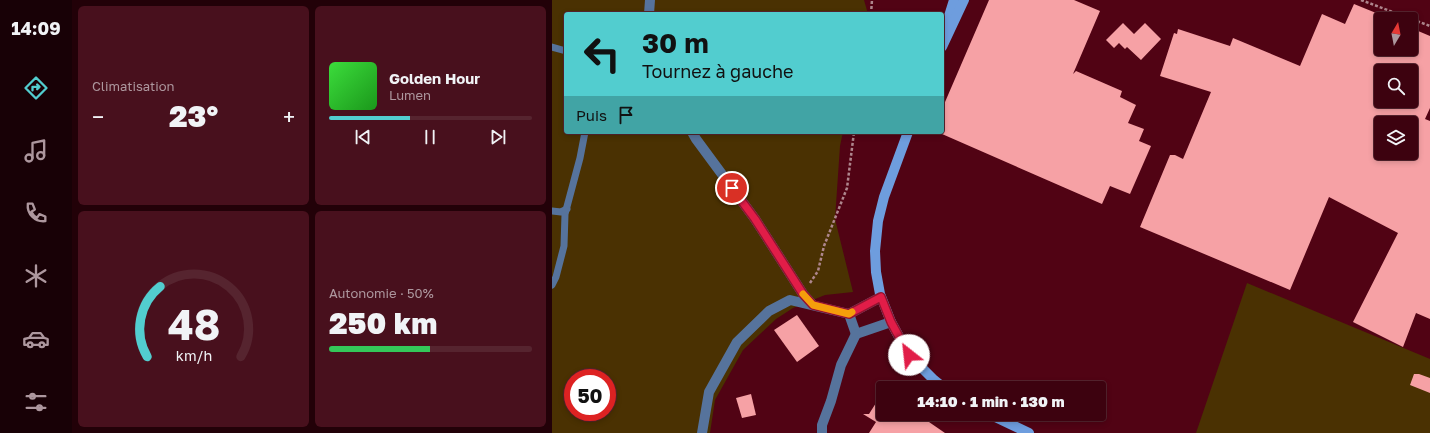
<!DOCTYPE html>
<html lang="fr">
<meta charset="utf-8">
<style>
body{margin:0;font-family:"Golos Text",sans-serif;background:#48101d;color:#f1f3f6;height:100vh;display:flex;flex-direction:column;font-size:15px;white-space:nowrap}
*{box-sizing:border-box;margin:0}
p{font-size:13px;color:#ad979e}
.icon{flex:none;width:22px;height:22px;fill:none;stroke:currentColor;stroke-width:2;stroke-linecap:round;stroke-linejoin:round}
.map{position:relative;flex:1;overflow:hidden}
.details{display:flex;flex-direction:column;gap:6px;padding:6px;background:#220108;width:480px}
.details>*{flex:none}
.banner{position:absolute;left:12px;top:12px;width:380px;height:122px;border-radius:4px;box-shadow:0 2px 6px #0003,0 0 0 1px #56242f;background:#52cdcf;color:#111;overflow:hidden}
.needle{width:26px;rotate:10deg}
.buttons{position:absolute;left:822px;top:12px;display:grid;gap:8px}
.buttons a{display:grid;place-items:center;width:44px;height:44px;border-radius:4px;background:#3d020f;box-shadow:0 2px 6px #0003,0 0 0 1px #56242f;font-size:20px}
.speed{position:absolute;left:12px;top:369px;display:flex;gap:8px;font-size:20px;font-weight:700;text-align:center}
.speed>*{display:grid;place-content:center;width:52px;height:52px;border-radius:50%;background:#3d020f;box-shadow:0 2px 6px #0003,0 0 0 1px #56242f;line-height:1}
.speed .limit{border:6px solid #d22;background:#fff;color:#111}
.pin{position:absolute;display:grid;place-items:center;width:34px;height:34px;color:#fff;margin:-17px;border:2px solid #fff;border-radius:50%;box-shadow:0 1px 4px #0007}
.me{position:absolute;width:44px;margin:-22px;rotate:331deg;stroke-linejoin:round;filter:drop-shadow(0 0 3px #0008)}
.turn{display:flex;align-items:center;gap:14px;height:84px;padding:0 12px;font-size:18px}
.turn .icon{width:52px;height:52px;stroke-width:2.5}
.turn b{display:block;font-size:28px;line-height:34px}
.then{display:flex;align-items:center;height:38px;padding:0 12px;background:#0003;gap:8px;font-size:15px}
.big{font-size:30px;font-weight:800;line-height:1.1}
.details .card{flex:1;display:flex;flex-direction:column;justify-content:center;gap:6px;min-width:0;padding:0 14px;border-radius:6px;background:#48101d}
.details .dial{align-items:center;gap:0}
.dial svg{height:104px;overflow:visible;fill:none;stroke:#56242f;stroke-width:7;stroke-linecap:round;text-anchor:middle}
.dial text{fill:#f1f3f6;stroke:none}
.song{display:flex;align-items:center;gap:12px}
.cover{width:48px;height:48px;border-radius:6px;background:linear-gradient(135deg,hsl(120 70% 55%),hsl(120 70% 35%))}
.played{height:4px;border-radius:2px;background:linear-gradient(90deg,#52cdcf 40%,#56242f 40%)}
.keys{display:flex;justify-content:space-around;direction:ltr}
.heat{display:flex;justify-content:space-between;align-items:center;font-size:22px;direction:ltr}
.charge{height:6px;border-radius:3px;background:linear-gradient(90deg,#34c759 50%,#56242f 0)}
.details .tiles{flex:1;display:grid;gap:6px;grid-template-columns:repeat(2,1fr)}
.trip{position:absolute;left:324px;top:381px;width:230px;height:40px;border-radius:4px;background:#3d020f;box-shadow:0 2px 6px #0003,0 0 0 1px #56242f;font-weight:800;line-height:40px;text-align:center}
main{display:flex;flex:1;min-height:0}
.menu{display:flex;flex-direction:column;width:72px;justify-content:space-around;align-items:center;background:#180106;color:#ad979e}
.menu .icon{width:28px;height:28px}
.menu .active{color:#52cdcf}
.menu b{font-size:18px;color:#f1f3f6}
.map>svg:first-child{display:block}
.green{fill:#4a3102;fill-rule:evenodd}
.building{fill:#f6a1a5;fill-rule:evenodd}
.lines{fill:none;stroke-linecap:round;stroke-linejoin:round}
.path{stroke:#ae868d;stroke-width:2.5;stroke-dasharray:3 2;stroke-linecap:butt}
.lane{stroke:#56739c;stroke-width:7}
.street{stroke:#56739c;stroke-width:10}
.secondary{stroke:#6e9dde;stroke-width:10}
.route-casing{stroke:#92132f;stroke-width:10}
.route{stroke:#e11d48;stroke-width:7}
.slow{stroke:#f59e0b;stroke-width:7}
</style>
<main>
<nav class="menu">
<b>14:09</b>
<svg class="icon active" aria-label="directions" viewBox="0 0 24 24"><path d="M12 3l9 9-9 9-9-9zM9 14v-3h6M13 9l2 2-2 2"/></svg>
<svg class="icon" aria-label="music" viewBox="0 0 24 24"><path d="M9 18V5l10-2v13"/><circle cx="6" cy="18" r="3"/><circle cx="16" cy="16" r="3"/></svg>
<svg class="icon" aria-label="phone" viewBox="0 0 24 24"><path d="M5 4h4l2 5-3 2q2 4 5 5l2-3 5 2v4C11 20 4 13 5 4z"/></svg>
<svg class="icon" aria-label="climate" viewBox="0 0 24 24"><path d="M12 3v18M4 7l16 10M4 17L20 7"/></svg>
<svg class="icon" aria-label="car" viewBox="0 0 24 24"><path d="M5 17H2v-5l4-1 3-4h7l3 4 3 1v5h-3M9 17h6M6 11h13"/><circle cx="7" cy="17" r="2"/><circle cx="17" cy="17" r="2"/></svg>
<svg class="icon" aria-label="filters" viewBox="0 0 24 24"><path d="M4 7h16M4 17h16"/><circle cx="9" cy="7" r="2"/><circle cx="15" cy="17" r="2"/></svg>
</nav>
<section class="details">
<div class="tiles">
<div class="card"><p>Climatisation</p>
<div class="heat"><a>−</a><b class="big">23°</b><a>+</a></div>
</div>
<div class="card">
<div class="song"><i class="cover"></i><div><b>Golden Hour</b><p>Lumen</p></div></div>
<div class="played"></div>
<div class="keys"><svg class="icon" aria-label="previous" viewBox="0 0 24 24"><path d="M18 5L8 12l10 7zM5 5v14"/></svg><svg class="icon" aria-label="pause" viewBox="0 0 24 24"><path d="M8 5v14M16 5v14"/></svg><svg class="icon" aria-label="next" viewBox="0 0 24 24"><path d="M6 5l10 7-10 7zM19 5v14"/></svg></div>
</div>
<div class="card dial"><svg viewBox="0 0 100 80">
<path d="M14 69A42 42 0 1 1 86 69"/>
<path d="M14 69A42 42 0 0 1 24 15" stroke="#52cdcf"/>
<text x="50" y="56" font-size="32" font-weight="700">48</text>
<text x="50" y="72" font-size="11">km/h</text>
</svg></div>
<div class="card"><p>Autonomie · 50%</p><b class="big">250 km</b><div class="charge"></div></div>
</div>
</section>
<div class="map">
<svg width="878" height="433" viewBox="0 0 878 433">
<rect width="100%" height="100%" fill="#510314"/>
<g class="green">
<path d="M0 0H312L316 14H14V132H291L288 146 283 219 301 292 273 295 241 308 224 319 191 350 163 400 158 433H0ZM21 378H55V412H21Z"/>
<path d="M695 283 878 359V433H644Z"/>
</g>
<g class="building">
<path d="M437 0H522L548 11 521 74 524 71 570 91 568 97 584 105 576 123 592 129 587 141 599 146 578 194 558 186 550 204 390 134V109Z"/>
<path d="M802 4 829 15V49H859V28L878 36V108L873 119 878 121V319L864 313 851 347 801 322 846 233 777 197 738 290 588 227 618 155H623L631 159 659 92 608 76 622 33 625 34 626 29 678 46 681 38 748 66 770 14 793 24ZM829 71H859V101H829ZM829 123H859V153H829Z"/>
<path d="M571 23 582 34 593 23 609 39 589 60 575 47 573 49 567 43 562 48 554 40Z"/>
<path d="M245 315 267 346 245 362 222 330Z"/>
<path d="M862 374H867L878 378V393L858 385Z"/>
<path d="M331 392V414H368L378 420 377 422 393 433H317L324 422 311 414H317Z"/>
<path d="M199 394 204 415 190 418 184 398Z"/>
</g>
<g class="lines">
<g class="path">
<path d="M809 0 878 26"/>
<path d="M319 14 320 0"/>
<path d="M258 283 266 271 272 246 295 188 302 132"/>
</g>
<g class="lane">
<path d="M0 47 14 51"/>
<path d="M0 211 9 212 15 209"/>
<path d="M0 285 4 277 12 246 13 214 28 158 33 132"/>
</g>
<g class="street">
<path d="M97 14 98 0"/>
<path d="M140 132 144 139 203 219 251 294 261 305"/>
<path d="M297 314 329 297"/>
<path d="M304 334 339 322"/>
<path d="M150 433 157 392 185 342 217 311 238 300 297 314 304 334"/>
<path d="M270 433V425L279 401 289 365 304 334"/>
</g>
<g class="secondary">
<path d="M393 29 402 0"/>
<path d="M390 47 412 0"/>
<path d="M356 132 332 197 326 221 323 251 324 272 328 294 339 322 357 355 382 380 392 388"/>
<path d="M437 414 477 433"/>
</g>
</g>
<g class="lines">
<g class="route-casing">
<path id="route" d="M180 188 203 219 251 294 261 305 297 314 329 297 339 322 357 355"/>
</g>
<use href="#route" class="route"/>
<path class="slow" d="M251 294 261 305 297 314 300 312"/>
</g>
</svg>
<div class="buttons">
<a><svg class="needle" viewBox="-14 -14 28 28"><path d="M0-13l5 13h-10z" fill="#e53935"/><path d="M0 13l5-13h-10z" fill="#ad979e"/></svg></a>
<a><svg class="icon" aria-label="search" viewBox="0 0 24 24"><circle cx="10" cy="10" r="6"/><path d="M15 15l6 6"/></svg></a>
<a><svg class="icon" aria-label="layers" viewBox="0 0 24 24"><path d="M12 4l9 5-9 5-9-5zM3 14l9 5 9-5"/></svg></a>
</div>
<div class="speed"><div class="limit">50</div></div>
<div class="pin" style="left:180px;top:188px;background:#d93025"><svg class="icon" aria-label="arrive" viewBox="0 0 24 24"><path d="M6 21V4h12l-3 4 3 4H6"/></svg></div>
<svg class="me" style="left:357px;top:355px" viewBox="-20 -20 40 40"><circle r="19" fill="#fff"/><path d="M0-13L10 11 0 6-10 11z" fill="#e11d48"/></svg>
<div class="trip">14:10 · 1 min · 130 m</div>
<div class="banner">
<div class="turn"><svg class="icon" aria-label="left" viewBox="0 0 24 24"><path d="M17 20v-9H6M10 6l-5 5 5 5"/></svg><div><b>30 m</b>Tournez à gauche</div></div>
<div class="then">Puis<svg class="icon" aria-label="arrive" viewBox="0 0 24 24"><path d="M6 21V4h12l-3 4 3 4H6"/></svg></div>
</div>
</div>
</main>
